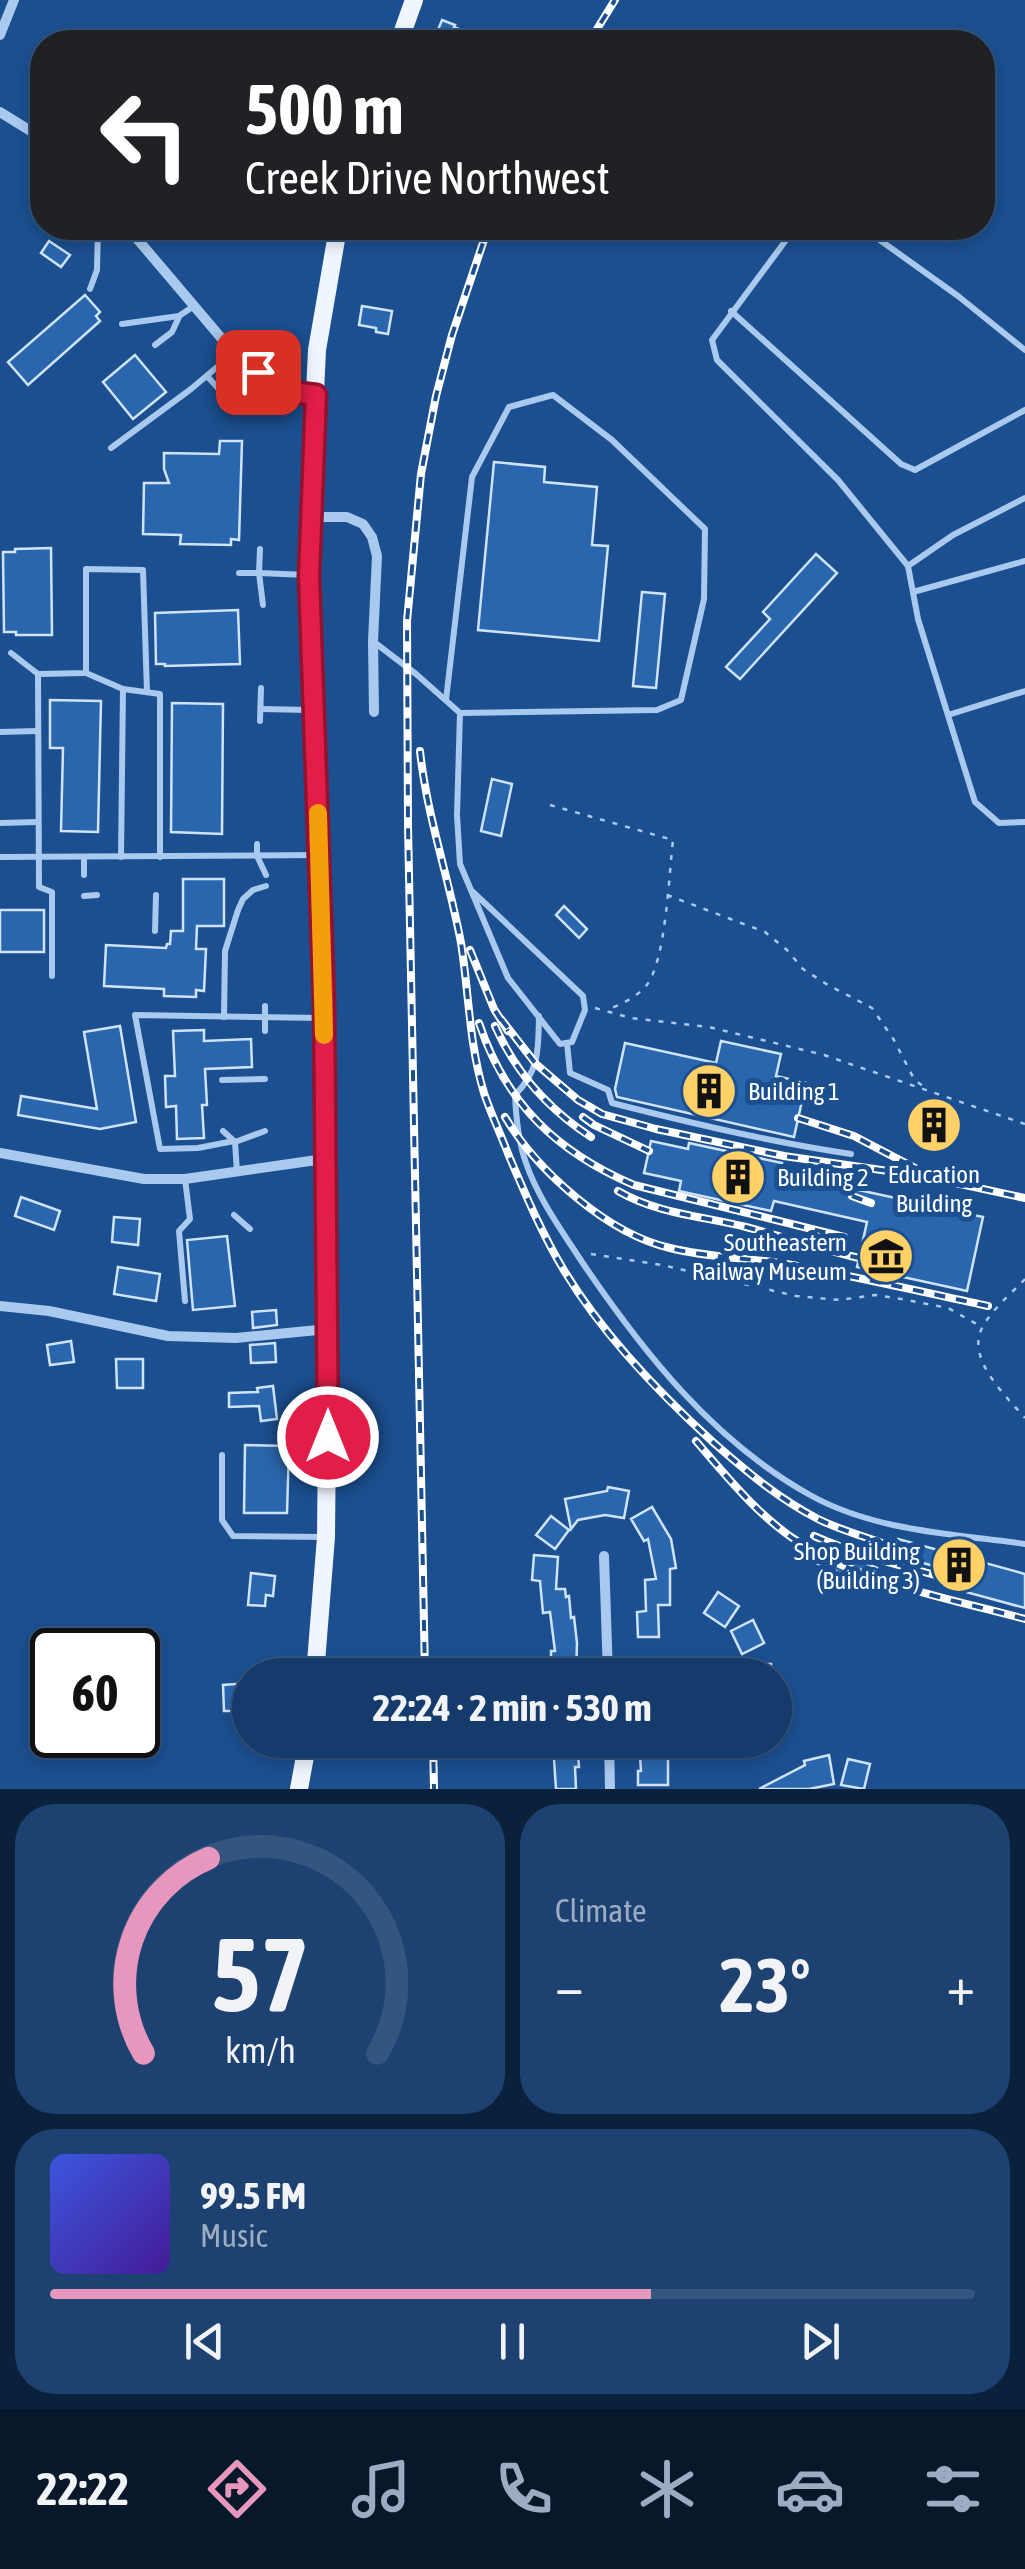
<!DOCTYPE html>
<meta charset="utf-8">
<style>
body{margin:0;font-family:"Asap Condensed",sans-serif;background:#1d4271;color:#f1f3f6;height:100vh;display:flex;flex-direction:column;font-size:38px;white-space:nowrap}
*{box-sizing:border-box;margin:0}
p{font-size:32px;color:#9dadc1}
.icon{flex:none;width:55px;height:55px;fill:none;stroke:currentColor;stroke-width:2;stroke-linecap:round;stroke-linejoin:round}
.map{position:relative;height:1789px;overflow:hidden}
.details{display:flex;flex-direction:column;gap:15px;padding:15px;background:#0b203b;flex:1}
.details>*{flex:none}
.banner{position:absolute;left:30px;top:30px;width:965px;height:210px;border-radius:40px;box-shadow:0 5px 15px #0003,0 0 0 2px #33557e;background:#202124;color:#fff;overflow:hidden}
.speed{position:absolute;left:30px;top:1628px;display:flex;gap:20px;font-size:50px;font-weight:700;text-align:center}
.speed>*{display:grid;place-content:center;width:130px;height:130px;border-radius:50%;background:#143b6b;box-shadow:0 5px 15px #0003,0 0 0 2px #33557e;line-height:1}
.speed .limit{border:5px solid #111;border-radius:15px;background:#fff;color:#111}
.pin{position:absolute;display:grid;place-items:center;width:85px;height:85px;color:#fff;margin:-42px;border-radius:20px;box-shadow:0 5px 15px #0006}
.me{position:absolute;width:110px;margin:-55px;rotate:0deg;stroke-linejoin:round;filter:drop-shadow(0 0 8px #0008)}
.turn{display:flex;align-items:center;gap:35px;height:210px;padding:0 50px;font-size:45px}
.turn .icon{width:130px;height:130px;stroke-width:2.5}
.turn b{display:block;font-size:70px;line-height:85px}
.big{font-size:75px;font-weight:700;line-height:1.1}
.details .tile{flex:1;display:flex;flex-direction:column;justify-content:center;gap:15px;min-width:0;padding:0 35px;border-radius:40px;background:#1d4271}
.details .dial{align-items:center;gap:0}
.dial svg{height:260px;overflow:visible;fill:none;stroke:#33557e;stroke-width:7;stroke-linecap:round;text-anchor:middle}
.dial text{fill:#f1f3f6;stroke:none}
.song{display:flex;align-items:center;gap:30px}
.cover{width:120px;height:120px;border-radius:15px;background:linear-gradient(135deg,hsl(230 70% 55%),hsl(260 70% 35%))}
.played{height:10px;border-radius:5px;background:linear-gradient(90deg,#e797bd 65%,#33557e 65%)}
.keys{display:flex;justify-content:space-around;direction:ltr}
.heat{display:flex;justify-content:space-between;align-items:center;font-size:55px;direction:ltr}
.details .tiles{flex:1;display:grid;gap:15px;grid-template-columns:1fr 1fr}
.tile:last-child{grid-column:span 2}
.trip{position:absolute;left:232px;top:1658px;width:560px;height:100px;border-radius:50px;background:#143b6b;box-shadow:0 5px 15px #0003,0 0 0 2px #33557e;font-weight:700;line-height:100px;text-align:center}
.tabs{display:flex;height:160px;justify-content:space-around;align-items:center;background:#08182b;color:#9dadc1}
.tabs .icon{width:70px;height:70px}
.tabs .on{color:#e797bd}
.tabs b{font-size:45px;color:#f1f3f6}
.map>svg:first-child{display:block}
.building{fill:#2a66ad;stroke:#cfe3fa;stroke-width:2.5}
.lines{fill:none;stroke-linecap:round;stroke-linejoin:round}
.path{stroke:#a9c9ee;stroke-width:2.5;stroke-dasharray:5 8;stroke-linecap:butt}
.service{stroke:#a9c9ee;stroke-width:6}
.minor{stroke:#a9c9ee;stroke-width:10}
.primary{stroke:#f0f6ff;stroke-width:18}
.rail-casing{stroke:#fff;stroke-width:8}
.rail{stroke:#1b4f8f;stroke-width:4;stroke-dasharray:11;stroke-linecap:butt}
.route-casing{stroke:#92132f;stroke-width:25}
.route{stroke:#e11d48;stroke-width:18}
.slow{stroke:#f59e0b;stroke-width:18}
.labels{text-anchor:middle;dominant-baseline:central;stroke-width:10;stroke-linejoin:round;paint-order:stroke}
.poi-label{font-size:25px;fill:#fff;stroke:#1b4f8f;text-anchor:start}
</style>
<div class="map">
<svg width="1025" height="1789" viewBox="0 0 1025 1789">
<rect width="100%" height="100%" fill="#1b4f8f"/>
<g class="building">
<path d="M442 20 455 25 454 27 491 42H433Z"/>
<path d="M49 241 70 255 61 267 41 253Z"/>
<path d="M85 295 100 312 96 316 100 321 28 385 8 362Z"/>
<path d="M362 306 392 311 388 334 376 332V328L359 325Z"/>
<path d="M135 355 166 392 133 419 103 382Z"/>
<path d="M220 441H242L239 540 231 539V545L180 544 181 535 143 534 144 483H169L164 469V453L219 454Z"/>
<path d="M494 462 545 467 544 482 597 487 592 545 608 546 599 641 478 630Z"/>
<path d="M51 548 52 635H16V632H4L3 552H15V549Z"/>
<path d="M816 554 837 573 740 679 726 667 770 619 763 612Z"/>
<path d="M642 592 665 594 656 688 633 686Z"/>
<path d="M238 610 240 664 165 666V664H156L155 613Z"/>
<path d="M50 700 101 701 98 832 61 831 63 748H50Z"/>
<path d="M172 703 223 704 222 834 171 832Z"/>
<path d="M492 779 512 784 501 836 481 831Z"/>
<path d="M183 879H224V926H197L196 949H206L204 991 196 990V997L164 996V989L104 986 106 945 166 948 167 944H170L171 931H183Z"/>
<path d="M564 906 587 929 579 938 556 915Z"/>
<rect x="0" y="910" width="44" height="42"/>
<path d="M120 1026 136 1122 100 1129 18 1115 21 1096 97 1109 84 1032Z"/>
<path d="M204 1030V1041L251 1039 252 1067 205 1069 207 1105H202L204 1138 177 1139 176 1106 166 1107 165 1076H175L173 1031Z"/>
<path d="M721 1041 781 1054 776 1076 806 1083 794 1137 617 1097 615 1089 625 1043 716 1063Z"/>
<path d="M925 1102 954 1112 943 1147 913 1137Z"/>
<path d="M651 1141 688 1149 689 1143 782 1163 780 1170 854 1186V1189L983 1217 967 1291 857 1267 867 1222 774 1201 771 1211 679 1191 681 1181 644 1173Z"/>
<path d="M21 1197 60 1211 54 1230 15 1216Z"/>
<path d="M114 1217 140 1219 138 1245 112 1242Z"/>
<path d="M227 1236 235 1306 193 1310 187 1240Z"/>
<path d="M118 1267 160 1274 156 1301 114 1294Z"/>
<path d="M276 1310 277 1325 253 1328 252 1312Z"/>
<path d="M71 1341 74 1362 50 1365 47 1345Z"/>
<path d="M275 1343 276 1362 251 1363 250 1345Z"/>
<path d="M116 1359H143V1388H117Z"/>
<path d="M273 1386 277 1419 261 1421 259 1406 229 1407V1393L258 1392 257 1388Z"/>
<path d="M245 1445 289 1446 287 1513H244Z"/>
<path d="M608 1487 629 1491 624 1518 605 1515 578 1520 571 1529 565 1499 607 1491Z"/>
<path d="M652 1507 671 1539 676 1568 670 1569V1605H658L659 1637H638L637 1612 646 1611 645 1580 656 1579 648 1539 644 1541 631 1519Z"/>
<path d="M551 1516 569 1530 555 1549 536 1535Z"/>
<path d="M898 1539 1025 1574V1608L962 1591 967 1575 894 1555Z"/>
<path d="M823 1545 877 1568 869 1585 816 1563Z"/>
<path d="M534 1555 558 1557 556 1589H565L566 1597 569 1596 571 1618 574 1617 577 1643 576 1675H551V1651H555L550 1612 543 1613 540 1581 532 1580Z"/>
<path d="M251 1573 275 1576 273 1596 266 1595 265 1606 248 1605Z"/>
<path d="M718 1592 739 1606 725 1627 704 1613Z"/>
<path d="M753 1620 764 1643 742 1654 731 1631Z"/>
<rect x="742" y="1664" width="29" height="11"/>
<path d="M248 1683 249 1703 235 1704 236 1711H224L223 1685Z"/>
<path d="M639 1740H668V1785H638V1771H641Z"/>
<path d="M577 1742 579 1767H575L576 1789H556L553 1744Z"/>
<path d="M829 1755 834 1784 809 1789H759L805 1765 804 1761Z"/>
<path d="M848 1759 870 1764 864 1789 841 1785Z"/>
</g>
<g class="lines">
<g class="path">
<path d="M550 805 673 840C669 873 666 962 646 986 637 997 620 1005 606 1010"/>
<path d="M667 895 765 932 787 950 803 969 828 985 872 1008 894 1040 914 1079 925 1088"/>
<path d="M595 1008 631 1018 709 1027 824 1055 1025 1124"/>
<path d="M591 1254 662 1265 796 1296 840 1300 875 1295 907 1300 948 1308 982 1327"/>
<path d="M1025 1279C1011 1294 992 1309 982 1328 966 1359 1006 1396 1025 1418"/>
</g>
<g class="service">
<path d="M795 228 712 340 717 360 838 480 908 566"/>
<path d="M863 228 958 296 1025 350"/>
<path d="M90 289 97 270 98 228"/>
<path d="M731 311 901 464 915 470 1025 410"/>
<path d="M122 324 179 316 194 306"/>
<path d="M155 345 172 332 179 317"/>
<path d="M207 376 226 397"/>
<path d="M111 448 191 389 235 352"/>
<path d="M1025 498 953 535 908 566 918 619 975 802 999 823 1025 822"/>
<path d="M260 549 259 573 308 575"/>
<path d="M239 573H259L263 605"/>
<path d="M913 592 1025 561"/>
<path d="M374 642 416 674 460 713 657 710 681 700 704 599 705 529 612 440 553 395 509 407 472 477 446 700"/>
<path d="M11 653 38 674"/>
<path d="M86 673 123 689 160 694V857"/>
<path d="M261 709 309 710"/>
<path d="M460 713 457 815 460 864 508 978 560 1044 572 1042 585 1010 583 996 473 892"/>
<path d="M948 715 1025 691"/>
<path d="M260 721 261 688"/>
<path d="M0 732 38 731"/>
<path d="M0 823 38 822"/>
<path d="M257 844V856L266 875"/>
<path d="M0 857 318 855"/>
<path d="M84 857V875"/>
<path d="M121 857 123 689"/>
<path d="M84 896 97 895"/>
<path d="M155 931 156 895"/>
<path d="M52 976V892L39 887 38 674 86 673V569L143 570 147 692"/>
<path d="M539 1016C538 1051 540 1069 515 1095 516 1118 518 1141 526 1163 538 1198 562 1231 582 1262 643 1352 713 1441 810 1495 874 1531 954 1534 1025 1544"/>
<path d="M224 1017 225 951 238 910 243 899 253 890 266 886"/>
<path d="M265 1031V1006"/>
<path d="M567 1043 570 1073 608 1090 612 1103C691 1123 770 1142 851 1154"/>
<path d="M222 1080 265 1079"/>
<path d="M223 1131 234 1141"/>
<path d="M234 1141 198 1148 160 1149 135 1015 323 1018"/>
<path d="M237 1172 235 1142 265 1131"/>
<path d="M185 1179 190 1219 179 1231 185 1301"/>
<path d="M234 1215 250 1229"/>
<path d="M222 1455V1520L233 1536 324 1537"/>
<path d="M308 1750 362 1752"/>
</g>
<g class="minor">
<path d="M0 35 14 0"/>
<path d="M0 112 42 138"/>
<path d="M128 228 228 346 282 391 315 395"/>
<path d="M309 517H347L363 524 372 537 377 556 373 641 374 712"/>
<path d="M0 1153 144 1179H185L324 1159"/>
<path d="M0 1306 49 1311 168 1336 236 1338 328 1329"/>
<path d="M604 1556 608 1675"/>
<path d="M608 1667 696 1663"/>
<path d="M609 1740 610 1789"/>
</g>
<g class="primary">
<path d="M399 42 414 0"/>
<path d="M315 1675 326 1537 328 1329 324 1002 309 575V517L317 350 338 228"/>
<path d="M299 1789 308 1740"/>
</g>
<g class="rail-casing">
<g id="rail">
<path d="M589 42 615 0"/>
<path d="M420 751C427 817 449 878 461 943 469 993 469 1044 484 1093 491 1114 501 1135 509 1156 526 1196 543 1236 565 1272 604 1336 659 1393 714 1443 746 1471 779 1499 818 1519 842 1531 870 1538 896 1548"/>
<path d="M470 950 494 1009 508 1031"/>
<path d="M501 1019 536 1064 578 1100 602 1114 656 1129 784 1156 923 1176 1025 1198"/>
<path d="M479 1023C506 1104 557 1152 634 1185L844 1237"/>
<path d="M495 1026C516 1073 548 1109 591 1137"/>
<path d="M505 1117C537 1171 608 1234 670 1248 710 1258 752 1258 792 1265 858 1277 923 1292 988 1306"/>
<path d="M583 1117 594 1125 649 1151"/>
<path d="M798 1118 854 1136 917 1169"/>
<path d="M618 1191C658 1214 702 1216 746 1227 784 1237 820 1249 859 1258"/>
<path d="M852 1196 871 1203"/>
<path d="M696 1441C728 1478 759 1517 800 1543 865 1584 952 1599 1025 1619"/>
<path d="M814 1536C862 1557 914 1569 965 1583"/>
<path d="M425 1675 408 825 407 621 421 474 436 396 452 335 488 228"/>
<path d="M433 1740 434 1789"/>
</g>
</g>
<use href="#rail" class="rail"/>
</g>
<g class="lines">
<g class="route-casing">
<path id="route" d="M258 372 282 391 316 395 309 576 324 1002 328 1437"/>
</g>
<use href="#route" class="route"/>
<path class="slow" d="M318 813 324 1035"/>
</g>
<defs>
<g id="building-disc" transform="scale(2.875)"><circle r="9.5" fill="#ffd166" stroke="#1b4f8f"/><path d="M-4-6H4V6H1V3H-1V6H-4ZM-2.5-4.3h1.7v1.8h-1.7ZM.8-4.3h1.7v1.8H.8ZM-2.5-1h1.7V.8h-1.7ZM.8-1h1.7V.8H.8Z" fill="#111"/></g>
<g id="museum-disc" transform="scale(2.875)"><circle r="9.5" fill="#ffd166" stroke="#1b4f8f"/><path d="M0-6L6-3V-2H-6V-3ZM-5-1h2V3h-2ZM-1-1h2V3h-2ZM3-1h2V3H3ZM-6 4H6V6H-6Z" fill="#111"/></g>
</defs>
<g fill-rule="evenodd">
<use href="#building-disc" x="709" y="1091"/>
<use href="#building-disc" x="934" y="1125"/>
<use href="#building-disc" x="738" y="1177"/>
<use href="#museum-disc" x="886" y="1256"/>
<use href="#building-disc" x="959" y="1565"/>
</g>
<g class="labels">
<g class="poi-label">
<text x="748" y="1091">Building 1</text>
<text x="934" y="1174" text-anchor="middle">Education<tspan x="934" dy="29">Building</tspan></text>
<text x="777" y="1177">Building 2</text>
<text x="847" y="1242" text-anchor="end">Southeastern<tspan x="847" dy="29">Railway Museum</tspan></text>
<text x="920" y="1551" text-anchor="end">Shop Building<tspan x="920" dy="29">(Building 3)</tspan></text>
</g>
</g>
</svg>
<div class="speed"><div class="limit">60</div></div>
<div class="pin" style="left:258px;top:372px;background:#d93025"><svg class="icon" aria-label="arrive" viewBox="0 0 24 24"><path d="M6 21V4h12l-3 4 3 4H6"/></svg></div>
<svg class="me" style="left:328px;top:1437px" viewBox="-20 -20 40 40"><circle r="17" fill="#e11d48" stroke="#fff" stroke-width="3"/><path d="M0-11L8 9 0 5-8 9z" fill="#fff"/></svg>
<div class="trip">22:24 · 2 min · 530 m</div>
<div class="banner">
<div class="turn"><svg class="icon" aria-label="left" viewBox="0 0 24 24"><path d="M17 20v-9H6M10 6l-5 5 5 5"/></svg><div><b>500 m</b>Creek Drive Northwest</div></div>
</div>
</div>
<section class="details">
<div class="tiles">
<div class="tile dial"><svg viewBox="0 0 100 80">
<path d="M14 69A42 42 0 1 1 86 69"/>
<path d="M14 69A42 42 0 0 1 34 9" stroke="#e797bd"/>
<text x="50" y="56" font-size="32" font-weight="700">57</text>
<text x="50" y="72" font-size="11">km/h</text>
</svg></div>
<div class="tile"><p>Climate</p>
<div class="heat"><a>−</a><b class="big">23°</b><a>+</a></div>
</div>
<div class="tile">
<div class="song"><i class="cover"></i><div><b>99.5 FM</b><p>Music</p></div></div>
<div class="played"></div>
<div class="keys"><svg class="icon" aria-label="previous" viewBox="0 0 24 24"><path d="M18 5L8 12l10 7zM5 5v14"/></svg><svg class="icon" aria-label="pause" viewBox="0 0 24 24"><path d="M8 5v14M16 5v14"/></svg><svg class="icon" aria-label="next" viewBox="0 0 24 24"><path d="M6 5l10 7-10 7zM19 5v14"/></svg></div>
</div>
</div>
</section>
<nav class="tabs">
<b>22:22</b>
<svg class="icon on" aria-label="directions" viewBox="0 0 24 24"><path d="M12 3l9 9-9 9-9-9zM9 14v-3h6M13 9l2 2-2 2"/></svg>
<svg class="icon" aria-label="music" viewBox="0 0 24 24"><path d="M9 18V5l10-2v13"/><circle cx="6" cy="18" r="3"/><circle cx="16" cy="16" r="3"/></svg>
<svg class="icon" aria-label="phone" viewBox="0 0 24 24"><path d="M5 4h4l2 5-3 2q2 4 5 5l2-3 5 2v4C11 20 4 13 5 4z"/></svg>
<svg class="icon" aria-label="climate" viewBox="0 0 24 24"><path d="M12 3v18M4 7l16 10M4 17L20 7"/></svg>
<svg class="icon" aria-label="car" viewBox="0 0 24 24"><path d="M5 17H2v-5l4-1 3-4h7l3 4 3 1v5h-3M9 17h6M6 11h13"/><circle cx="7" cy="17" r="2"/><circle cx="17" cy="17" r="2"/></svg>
<svg class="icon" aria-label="filters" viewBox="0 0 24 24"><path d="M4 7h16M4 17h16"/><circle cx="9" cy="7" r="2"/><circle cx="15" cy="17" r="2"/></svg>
</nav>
